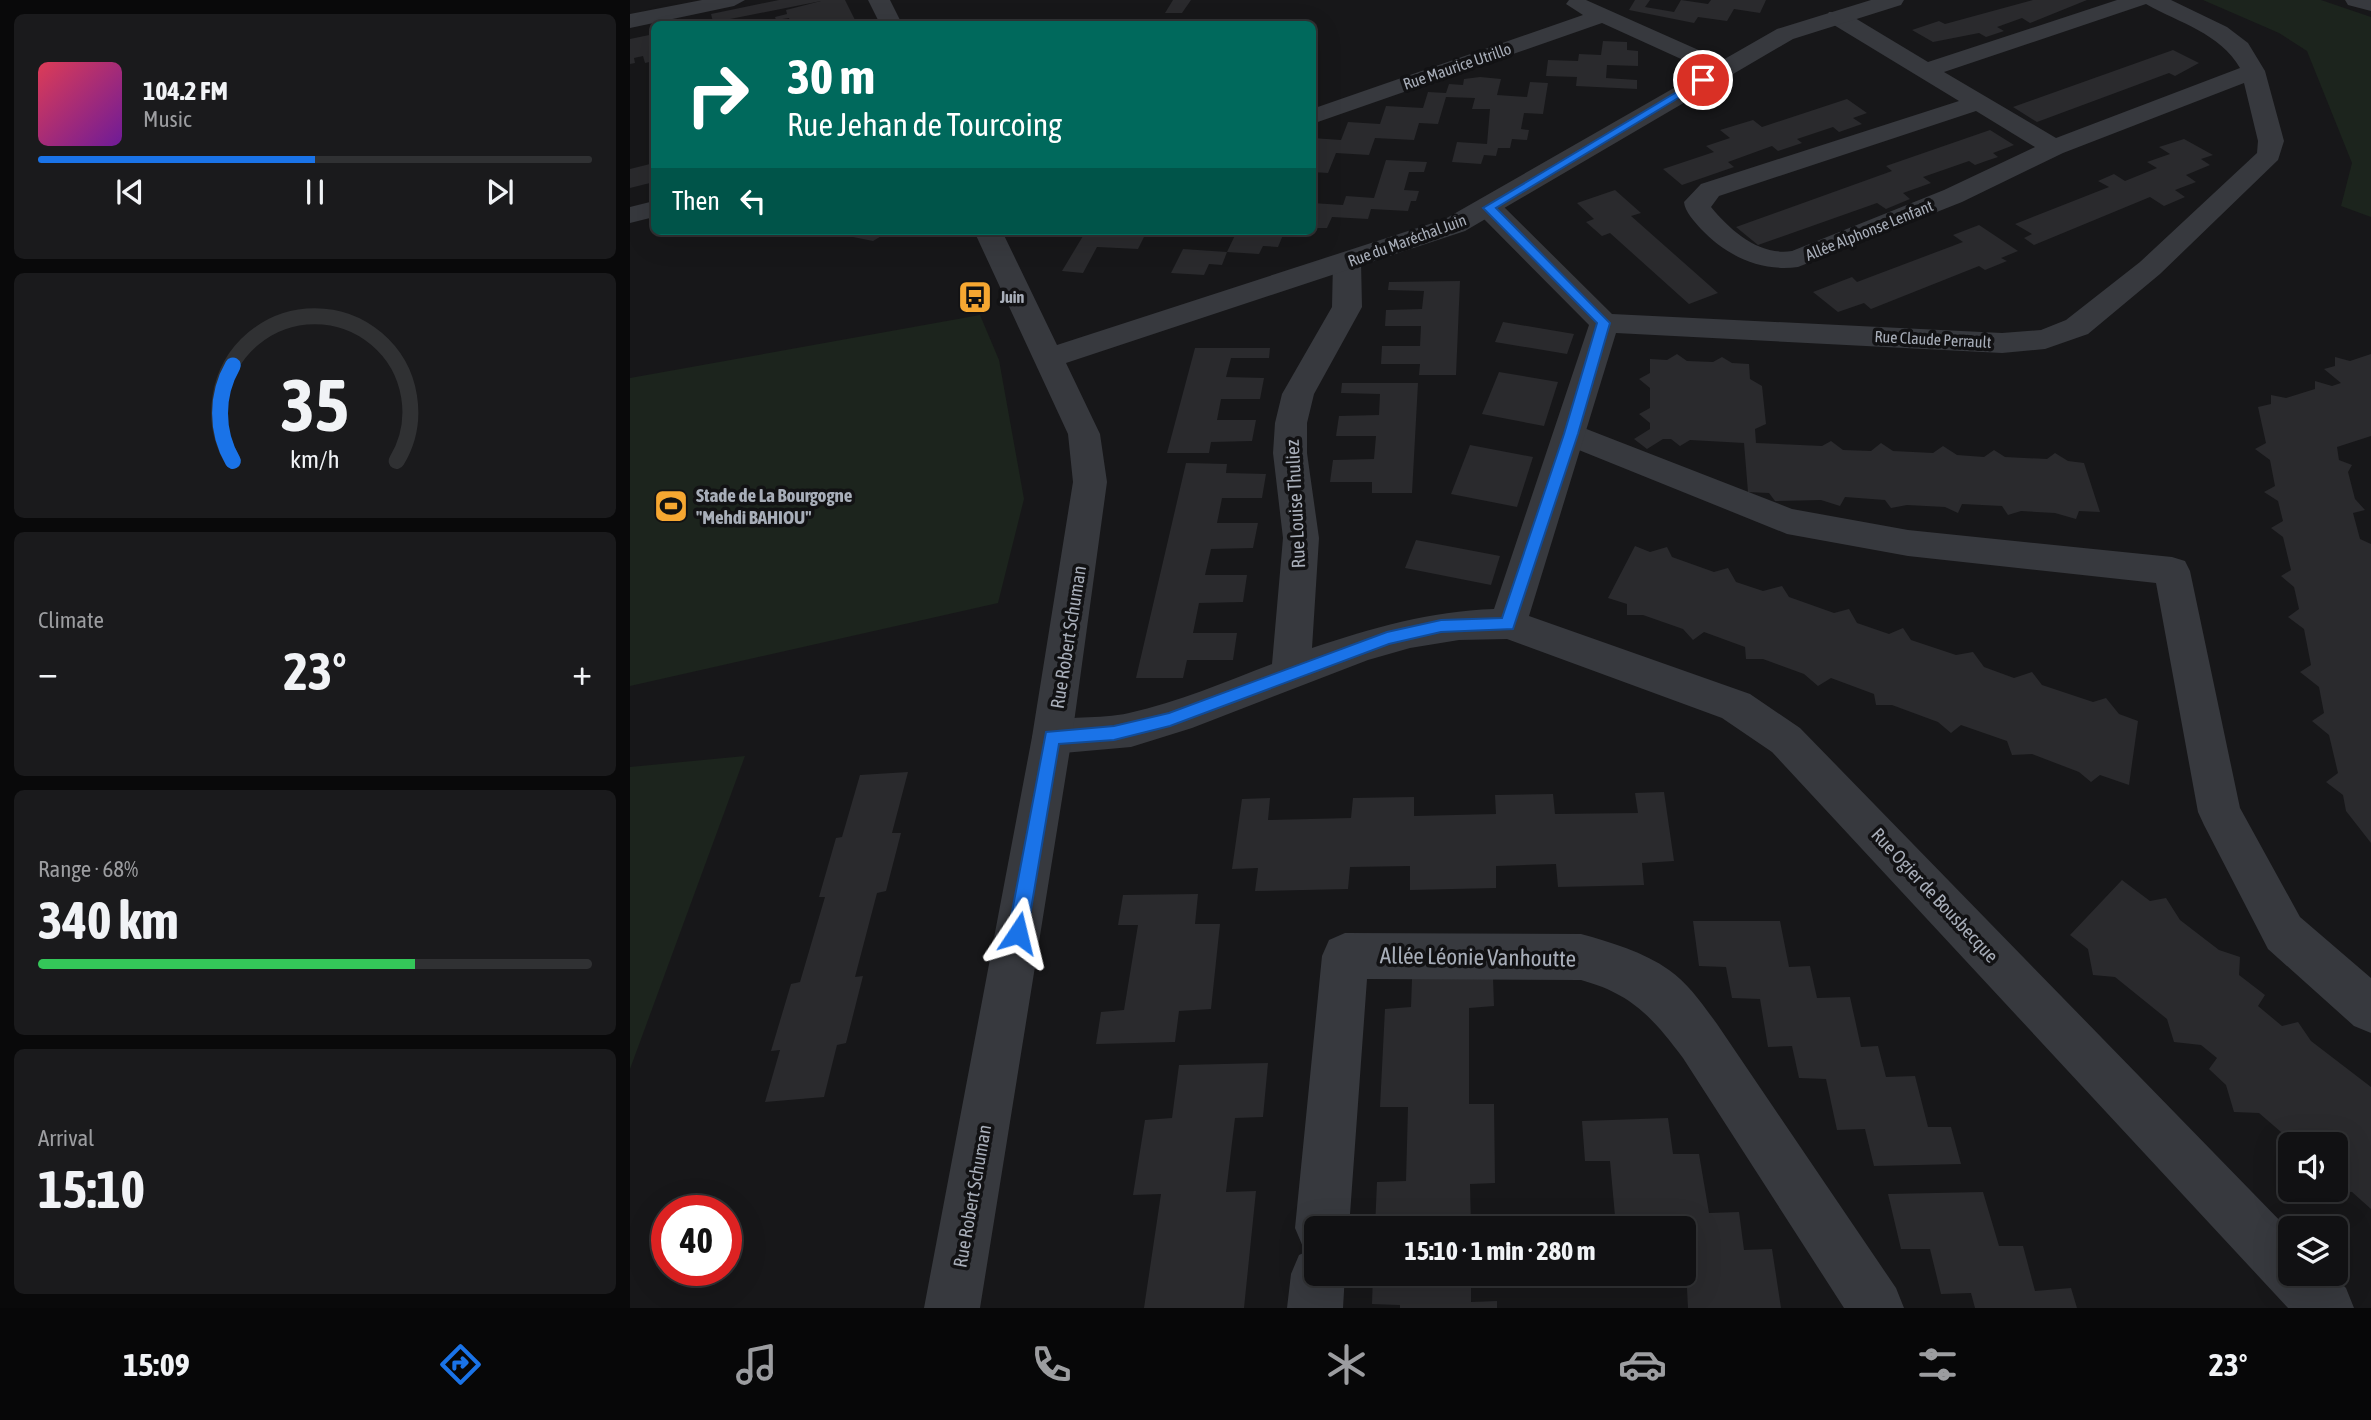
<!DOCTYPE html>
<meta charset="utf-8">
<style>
body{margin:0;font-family:"Asap Condensed",sans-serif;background:#1a1a1c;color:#f1f3f6;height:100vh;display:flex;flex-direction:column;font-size:26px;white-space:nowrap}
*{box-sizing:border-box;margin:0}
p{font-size:23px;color:#9c9da0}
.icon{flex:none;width:38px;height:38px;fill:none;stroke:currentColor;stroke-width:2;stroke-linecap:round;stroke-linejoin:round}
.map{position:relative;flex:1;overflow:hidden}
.details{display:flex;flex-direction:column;gap:14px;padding:14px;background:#09090a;width:630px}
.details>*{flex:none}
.hud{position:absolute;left:21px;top:21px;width:665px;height:214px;border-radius:10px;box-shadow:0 7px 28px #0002,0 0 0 2px #303133;background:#00695c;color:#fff;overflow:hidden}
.tools{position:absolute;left:1648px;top:1132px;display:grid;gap:14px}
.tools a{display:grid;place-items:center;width:70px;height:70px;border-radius:10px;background:#111113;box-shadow:0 7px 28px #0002,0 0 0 2px #303133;font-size:35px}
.speed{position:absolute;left:21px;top:1195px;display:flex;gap:14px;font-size:35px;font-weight:700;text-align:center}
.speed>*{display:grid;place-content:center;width:91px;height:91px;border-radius:50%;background:#111113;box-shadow:0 7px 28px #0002,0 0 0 2px #303133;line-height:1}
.speed .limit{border:10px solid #d22;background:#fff;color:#111}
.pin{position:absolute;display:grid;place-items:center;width:60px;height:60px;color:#fff;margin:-30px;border:4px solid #fff;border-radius:50%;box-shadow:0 2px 7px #0007}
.me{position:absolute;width:77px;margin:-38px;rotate:10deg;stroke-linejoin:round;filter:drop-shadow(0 0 5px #0008)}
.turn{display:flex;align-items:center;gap:24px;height:147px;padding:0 21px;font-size:32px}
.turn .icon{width:91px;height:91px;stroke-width:2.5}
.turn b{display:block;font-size:49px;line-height:60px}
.then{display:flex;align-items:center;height:66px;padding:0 21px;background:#0003;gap:14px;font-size:26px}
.big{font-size:52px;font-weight:700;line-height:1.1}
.details .tile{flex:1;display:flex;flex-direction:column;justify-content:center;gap:10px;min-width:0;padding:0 24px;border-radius:10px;background:#1a1a1c}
.details .dial{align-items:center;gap:0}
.dial svg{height:182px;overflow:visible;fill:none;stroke:#303133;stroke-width:7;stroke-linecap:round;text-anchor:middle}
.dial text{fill:#f1f3f6;stroke:none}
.song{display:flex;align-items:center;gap:21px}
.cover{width:84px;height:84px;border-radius:10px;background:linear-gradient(135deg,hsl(350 70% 55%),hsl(280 70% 35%))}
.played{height:7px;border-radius:4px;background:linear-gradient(90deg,#1a73e8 50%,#303133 50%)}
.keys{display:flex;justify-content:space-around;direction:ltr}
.heat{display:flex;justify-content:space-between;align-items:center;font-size:38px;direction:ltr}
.charge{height:10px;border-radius:5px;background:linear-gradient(90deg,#34c759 68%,#303133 0)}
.trip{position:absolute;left:674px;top:1216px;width:392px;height:70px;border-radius:10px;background:#111113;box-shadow:0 7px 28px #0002,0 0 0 2px #303133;font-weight:700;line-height:70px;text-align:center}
.tabs{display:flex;height:112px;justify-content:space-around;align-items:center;background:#070708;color:#9c9da0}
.tabs .icon{width:49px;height:49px}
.tabs .current{color:#1a73e8}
.tabs b{font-size:32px;color:#f1f3f6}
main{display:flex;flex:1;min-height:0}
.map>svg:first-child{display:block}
.green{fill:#1c241d}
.building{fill:#2a2a2d}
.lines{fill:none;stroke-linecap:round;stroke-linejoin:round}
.pedestrian{fill:#37393e;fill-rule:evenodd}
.minor{fill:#37393e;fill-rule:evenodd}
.tertiary{fill:#37393e;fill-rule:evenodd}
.route{fill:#1a73e8;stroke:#114b97;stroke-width:2}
.labels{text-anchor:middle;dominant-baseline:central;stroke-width:7;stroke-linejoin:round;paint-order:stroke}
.far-street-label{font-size:16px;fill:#a8aeb9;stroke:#121214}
.far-poi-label{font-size:16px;font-weight:bold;fill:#a8aeb9;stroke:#121214;text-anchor:start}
.poi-label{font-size:19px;font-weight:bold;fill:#a8aeb9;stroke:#121214;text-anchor:start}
.street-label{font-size:19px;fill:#a8aeb9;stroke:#121214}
.near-street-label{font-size:23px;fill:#a8aeb9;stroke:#121214}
</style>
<main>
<section class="details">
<div class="tile">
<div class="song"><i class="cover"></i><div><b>104.2 FM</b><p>Music</p></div></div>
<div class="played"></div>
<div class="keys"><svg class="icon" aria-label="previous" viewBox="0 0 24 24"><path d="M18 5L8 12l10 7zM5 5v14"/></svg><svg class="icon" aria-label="pause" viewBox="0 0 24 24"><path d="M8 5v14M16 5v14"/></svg><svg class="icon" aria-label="next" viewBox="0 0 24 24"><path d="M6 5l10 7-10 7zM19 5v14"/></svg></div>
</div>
<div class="tile dial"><svg viewBox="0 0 100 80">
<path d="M14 69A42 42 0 1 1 86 69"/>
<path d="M14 69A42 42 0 0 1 14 27" stroke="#1a73e8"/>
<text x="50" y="56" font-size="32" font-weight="700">35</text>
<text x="50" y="72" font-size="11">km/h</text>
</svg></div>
<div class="tile"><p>Climate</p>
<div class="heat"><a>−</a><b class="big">23°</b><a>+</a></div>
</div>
<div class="tile"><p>Range · 68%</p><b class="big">340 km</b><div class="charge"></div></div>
<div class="tile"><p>Arrival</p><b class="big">15:10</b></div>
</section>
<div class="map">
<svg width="1741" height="1308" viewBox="0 0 1741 1308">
<rect width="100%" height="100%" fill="#171719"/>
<g class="green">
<path d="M1573 0H1691L1741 17V217L1711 206 1722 163 1677 51 1649 33Z"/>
<path d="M350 315 369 360 394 499 368 603 0 686V378Z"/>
<path d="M115 756 0 1069V767Z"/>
</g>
<g class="building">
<path d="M149 0H215L227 24H148L160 21 159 18 146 20 145 17 157 14 156 10 191 1 75 24 83 22 81 14Z"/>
<path d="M543 0H561L552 13H535Z"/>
<path d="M1005 0H1020L1015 7 1044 12 1051 0 1078 4 1081 0H1136L1130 13 1104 9 1097 21 1068 17 1064 23 999 10Z"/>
<path d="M1403 0H1457L1400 23 1392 18 1367 27 1374 31 1356 37 1349 33 1303 42 1282 30 1309 21 1315 24Z"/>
<path d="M24 34V61L15 63 13 56 4 58 5 63 0 64V39Z"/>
<path d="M973 41 997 42V50L1008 51V66L977 65 976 78 1007 80V89L946 86 947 77 916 76 918 60 948 61 949 54 971 55Z"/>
<path d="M1543 50 1569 63 1545 76 1539 73 1407 122 1383 107Z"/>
<path d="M850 77 871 79 867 95 897 97 900 82 918 83 913 114 894 113 891 129 899 130 897 140 882 139 880 148H868L866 156 854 155 851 164 822 162 827 142 857 144 860 109H842L845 98 816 97 808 124 789 123 784 140 745 138 739 155 706 153 698 173 682 172V138L711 140 718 122 750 124 756 106 793 108 798 92 816 93 819 84 833 85 834 79Z"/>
<path d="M1217 99 1237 113 1223 118 1232 124 1209 132 1203 127 1167 139 1172 143 1148 151 1142 146 1098 162 1104 167 1052 185 1033 169 1084 152 1076 146 1100 138 1090 130 1123 120 1132 127Z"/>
<path d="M1360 130 1384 145 1363 153 1368 157 1356 161 1345 165 1339 161 1293 177 1301 183 1273 193 1280 199 1256 209 1247 203 1128 245 1106 227 1262 171 1256 166Z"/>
<path d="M1554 139 1583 155 1571 159 1580 165 1556 175 1566 182 1545 190 1555 197 1534 206 1520 197 1404 245 1394 238 1402 234 1385 224 1479 187 1468 181 1484 174 1495 181 1527 168 1517 162 1540 154 1529 147Z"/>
<path d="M756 160 797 162 794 172H779L774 190 789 191 786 201H781L778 211 741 209 738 219 702 217 697 228H682V203L713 205 716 196 744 198Z"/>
<path d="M24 163V182L0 188V169Z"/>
<path d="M985 190 1011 213 1001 216 1088 293 1059 304 980 233 972 236 956 222 964 219 947 203Z"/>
<path d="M1349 225 1388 251 1371 258 1377 261 1355 270 1349 266 1241 309 1234 303 1208 312 1183 292 1222 277 1227 282 1333 242 1323 235Z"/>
<path d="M217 231H258V232L243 241 213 235Z"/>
<path d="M456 231H517L508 249 467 247 453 273 432 271Z"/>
<path d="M607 231 648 233 680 231 677 236 653 235 648 247 633 246 629 254 597 252Z"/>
<path d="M553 249 597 252 592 265 579 264 574 275 541 273Z"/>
<path d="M830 281 826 375H789L790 364H751L752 346H790L791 326H755L756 310 792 309 794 291 758 290 759 282Z"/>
<path d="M873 322 944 334 937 354 865 342Z"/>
<path d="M565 348H640L639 358H601L596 377 634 378 630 399H591L587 420H626L622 441 581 442 579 453H537Z"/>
<path d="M1047 354 1057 361 1083 362 1092 357 1102 363 1119 364 1120 379 1132 386 1136 424 1125 429 1126 443 1192 446 1201 441 1213 450 1241 451 1251 443 1263 451 1303 453 1313 446 1327 455 1354 457 1364 450 1375 457 1417 459 1425 453 1438 461 1454 463 1470 512 1449 511 1446 519 1425 513 1391 511 1378 515 1372 506 1332 504 1328 513 1315 507 1277 505 1261 508 1255 500 1215 497 1210 506 1191 500 1145 501 1139 493 1118 492 1114 443 1060 440 1050 446 1041 439H1033L1017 449 1004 439 1020 429V423L1009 414 1020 408V388L1009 379 1020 373V359L1037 360Z"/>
<path d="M1741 354V436L1707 447 1709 460 1722 465 1718 472 1725 499 1735 510 1723 513 1730 539 1741 544V843L1716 811 1713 795 1696 782 1708 773 1699 735 1682 721 1694 713 1689 687 1670 672 1681 665 1674 629 1658 617 1669 609 1664 587 1651 576 1661 570 1653 537 1641 528 1653 521 1648 501 1634 492 1645 486 1640 460 1625 449 1636 443 1628 407 1641 404V395L1656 398 1685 389V381L1702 386 1711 383 1694 369 1705 366V357L1720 361Z"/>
<path d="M869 372 928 382 914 426 852 414Z"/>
<path d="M712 383H788L782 493H742V482H700L703 460 744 459 746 436H706L709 416 749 415 750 394 711 393Z"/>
<path d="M840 445 903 457 887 507 821 494Z"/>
<path d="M556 463 597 464 596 473 636 474 632 498H592L587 523H628L623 548 581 549 575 575H617L613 602 569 603 563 633H607L603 660H557L553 678H506Z"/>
<path d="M786 540 870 556 861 585 775 568Z"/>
<path d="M1005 546 1020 552 1037 547 1042 557 1084 572 1098 568 1106 582 1133 591 1152 586 1159 597 1204 613 1219 609 1227 623 1259 634 1273 628 1281 640 1326 655 1343 652 1354 667 1384 678 1402 672 1412 685 1463 702 1476 698 1489 714 1508 721 1499 785 1470 775 1461 782 1449 772 1402 754 1382 755 1377 741 1331 725 1321 733 1308 722 1262 705H1246L1244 694 1201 678 1188 686 1174 674 1133 659H1116L1115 647 1074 632 1063 640 1053 629 1013 615H997V604L978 598Z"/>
<path d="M278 772 262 833H271L256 891 247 893 225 977 233 976 216 1043 207 1045 194 1097 135 1102 150 1050 141 1051 161 984 170 982 195 897H189L206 838 212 837 230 775Z"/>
<path d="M1034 792 1044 861 1012 863 1014 885 928 887 926 864 866 866V888L780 890V866L720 867 718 889 625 891 628 868 602 869 612 799 640 798 638 820 721 818 723 798 784 797V816L866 814 865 795 923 794 925 814 1008 813 1005 793Z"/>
<path d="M1492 880 1520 901 1536 898 1550 920 1589 950 1610 957 1609 975 1635 995 1628 1006 1652 1026 1668 1022 1681 1041 1741 1087V1209L1722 1192 1706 1191V1144H1665L1629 1113 1604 1112 1596 1085 1579 1069 1587 1058 1571 1045 1544 1042 1537 1019 1485 977 1463 975 1458 949 1440 935Z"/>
<path d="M568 894 565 924H590L581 1009 549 1011 545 1042 466 1044 471 1012 494 1010 508 925H488L493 895Z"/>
<path d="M1063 921H1150L1159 967 1180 966 1187 998 1220 997 1231 1047 1248 1046 1256 1077 1285 1076 1298 1127H1321L1331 1164 1244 1166 1235 1129 1207 1130 1196 1079 1169 1078 1162 1046 1138 1047 1130 999 1102 998 1096 967 1069 966Z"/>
<path d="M863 978 864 1006 839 1008V1104H864L865 1183 840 1184 841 1228H745L747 1182 776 1181 778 1107H750L755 1009 781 1007 782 979Z"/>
<path d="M638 1063 633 1117 605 1118 596 1192 626 1191 614 1308H514L531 1194 503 1195 515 1120 542 1118 549 1065Z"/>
<path d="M1038 1118 1043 1154H1069L1079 1213 1109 1212 1114 1250 1142 1249 1151 1308H1058L1054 1228H1023L1022 1215 985 1216 980 1161H955L952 1121Z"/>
<path d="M1353 1192 1369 1246H1393L1405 1291 1441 1288 1447 1308H1345L1341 1293 1311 1294 1300 1249H1271L1258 1194Z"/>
<path d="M743 1274H841V1302L867 1301V1308H770V1305L742 1304Z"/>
</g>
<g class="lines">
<path class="pedestrian" d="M941 423 1162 509 1278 530 1542 557 1555 561 1560 571 1610 808 1670 917 1741 978V1033L1724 1026 1638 949 1574 825 1568 812 1526 583 1278 556 1157 534 929 442 925 434 929 426Z"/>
<g class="minor">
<path d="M72 0H115L104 6 0 28V14Z"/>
<path d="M939 0H956L1100 64 1104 69 1100 74H1084L972 23 682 124V109L953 15 936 4Z"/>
<path d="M1487 0H1541L1597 27 1618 43 1635 71 1654 141 1648 160 1530 274 1458 334 1415 349 1372 353 986 333 899 616 1120 694 1170 728 1661 1232V1274H1702L1716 1288 1724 1308H1658L1142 752 1092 718 877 639 829 640 780 648 738 660 562 728 501 747 422 754 408 749 402 737 408 725C436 714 469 720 499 713 548 702 595 682 642 664L653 538 643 453 645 423 652 394 702 307 703 262 707 256 717 254 727 256 731 262 732 307 684 394 677 423V453L689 538 682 648C742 628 800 611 864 609L959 325 849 214 846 208 849 202H869L982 314 1372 333 1411 330 1436 320 1510 262 1627 153 1628 141 1614 83 1433 153 1332 202 1168 267C1130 272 1097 256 1071 229 1064 221 1055 212 1054 202L1071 184 1329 101 1199 22 1196 17 1199 12H1215L1298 62ZM1516 4C1549 23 1590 33 1610 68L1426 138 1314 72ZM1346 111 1405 147 1314 190 1162 251C1129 256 1101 231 1081 207L1089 196Z"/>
<path d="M1715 0H1741V11L1718 5Z"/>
<path d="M24 201V217L0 223V207Z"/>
<path d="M715 933 951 934C980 942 1014 952 1039 970 1058 983 1073 1005 1087 1024L1266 1288 1274 1308H1214L1053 1058C1022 1017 1002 994 951 980L737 979 719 1228H686V1274H715L713 1308H657L661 1274 669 1255 680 1250 673 1247 665 1228 692 956 699 940Z"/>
</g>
<g class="tertiary">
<path d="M238 0H260L272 24H250Z"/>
<path d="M1241 0H1274L1271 5 1163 39 835 231 436 363 470 434 477 482 442 737 350 1308H294L402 737 443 482 438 434 344 231H372L427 345 815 219 1147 29Z"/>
</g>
</g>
<path class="route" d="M1070 78 1078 80 866 208 980 323 948 434 883 629 811 632 759 644 540 726 484 740 429 744 397 933 394 940 388 943 381 940 378 933 416 732 484 726 539 713 757 632 811 620 872 618 934 434 967 323 853 208Z"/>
<defs>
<g id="bus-square" transform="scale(1.75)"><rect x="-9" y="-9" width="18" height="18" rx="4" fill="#f6a731" stroke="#121214"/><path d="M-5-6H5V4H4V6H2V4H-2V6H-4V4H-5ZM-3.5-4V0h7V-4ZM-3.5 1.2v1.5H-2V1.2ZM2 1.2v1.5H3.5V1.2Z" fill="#111"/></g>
<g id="stadium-square" transform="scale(1.75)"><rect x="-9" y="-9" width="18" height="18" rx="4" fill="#f6a731" stroke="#121214"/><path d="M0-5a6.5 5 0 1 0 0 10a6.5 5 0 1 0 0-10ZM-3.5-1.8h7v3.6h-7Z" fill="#111"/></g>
</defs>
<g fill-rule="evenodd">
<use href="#bus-square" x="345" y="297"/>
<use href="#stadium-square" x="41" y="506"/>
</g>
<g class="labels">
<g class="far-street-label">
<text transform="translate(827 66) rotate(-19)">Rue Maurice Utrillo</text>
<text transform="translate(1239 230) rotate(-22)">Allée Alphonse Lenfant</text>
<text transform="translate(777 240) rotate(-20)">Rue du Maréchal Juin</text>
<text transform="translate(1303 339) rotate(3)">Rue Claude Perrault</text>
</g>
<g class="far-poi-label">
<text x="370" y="297">Juin</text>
</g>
<g class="poi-label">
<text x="66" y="495">Stade de La Bourgogne<tspan x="66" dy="22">"Mehdi BAHIOU"</tspan></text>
</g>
<g class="street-label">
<text transform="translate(665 504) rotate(-93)">Rue Louise Thuliez</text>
<text transform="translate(438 637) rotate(-81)">Rue Robert Schuman</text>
<text transform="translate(1305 895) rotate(47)">Rue Ogier de Bousbecque</text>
<text transform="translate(342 1196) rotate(-80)">Rue Robert Schuman</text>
</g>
<g class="near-street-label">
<text transform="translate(848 957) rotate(1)">Allée Léonie Vanhoutte</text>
</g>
</g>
</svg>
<div class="tools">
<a><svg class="icon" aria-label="sound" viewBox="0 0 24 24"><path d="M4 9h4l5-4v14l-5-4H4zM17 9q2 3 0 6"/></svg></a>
<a><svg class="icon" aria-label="layers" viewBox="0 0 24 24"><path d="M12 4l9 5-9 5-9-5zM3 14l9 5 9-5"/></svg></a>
</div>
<div class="speed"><div class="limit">40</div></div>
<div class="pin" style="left:1073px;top:80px;background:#d93025"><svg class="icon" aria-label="arrive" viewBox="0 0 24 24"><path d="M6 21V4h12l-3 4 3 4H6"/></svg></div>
<svg class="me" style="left:388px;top:933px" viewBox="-20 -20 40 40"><path d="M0-17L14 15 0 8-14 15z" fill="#1a73e8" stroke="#fff" stroke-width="4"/></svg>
<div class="trip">15:10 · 1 min · 280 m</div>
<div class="hud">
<div class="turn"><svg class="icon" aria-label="right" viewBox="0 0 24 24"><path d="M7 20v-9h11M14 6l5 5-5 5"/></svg><div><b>30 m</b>Rue Jehan de Tourcoing</div></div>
<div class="then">Then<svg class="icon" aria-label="left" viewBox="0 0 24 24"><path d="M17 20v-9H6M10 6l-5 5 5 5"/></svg></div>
</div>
</div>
</main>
<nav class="tabs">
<b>15:09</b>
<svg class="icon current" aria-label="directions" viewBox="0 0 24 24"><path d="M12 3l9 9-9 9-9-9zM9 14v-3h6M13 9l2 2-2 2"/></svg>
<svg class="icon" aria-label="music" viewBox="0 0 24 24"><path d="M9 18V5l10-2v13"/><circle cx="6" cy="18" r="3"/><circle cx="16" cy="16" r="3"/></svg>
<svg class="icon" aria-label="phone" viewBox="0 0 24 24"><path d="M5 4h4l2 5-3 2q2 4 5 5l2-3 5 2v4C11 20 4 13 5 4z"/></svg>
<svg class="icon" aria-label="climate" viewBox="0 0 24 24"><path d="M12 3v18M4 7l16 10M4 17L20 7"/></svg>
<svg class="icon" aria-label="car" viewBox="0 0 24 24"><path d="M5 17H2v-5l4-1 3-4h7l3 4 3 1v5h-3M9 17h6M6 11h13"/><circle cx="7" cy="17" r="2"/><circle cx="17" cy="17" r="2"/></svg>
<svg class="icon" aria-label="filters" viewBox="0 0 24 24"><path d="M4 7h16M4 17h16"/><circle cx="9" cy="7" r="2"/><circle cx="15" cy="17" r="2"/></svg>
<b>23°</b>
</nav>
